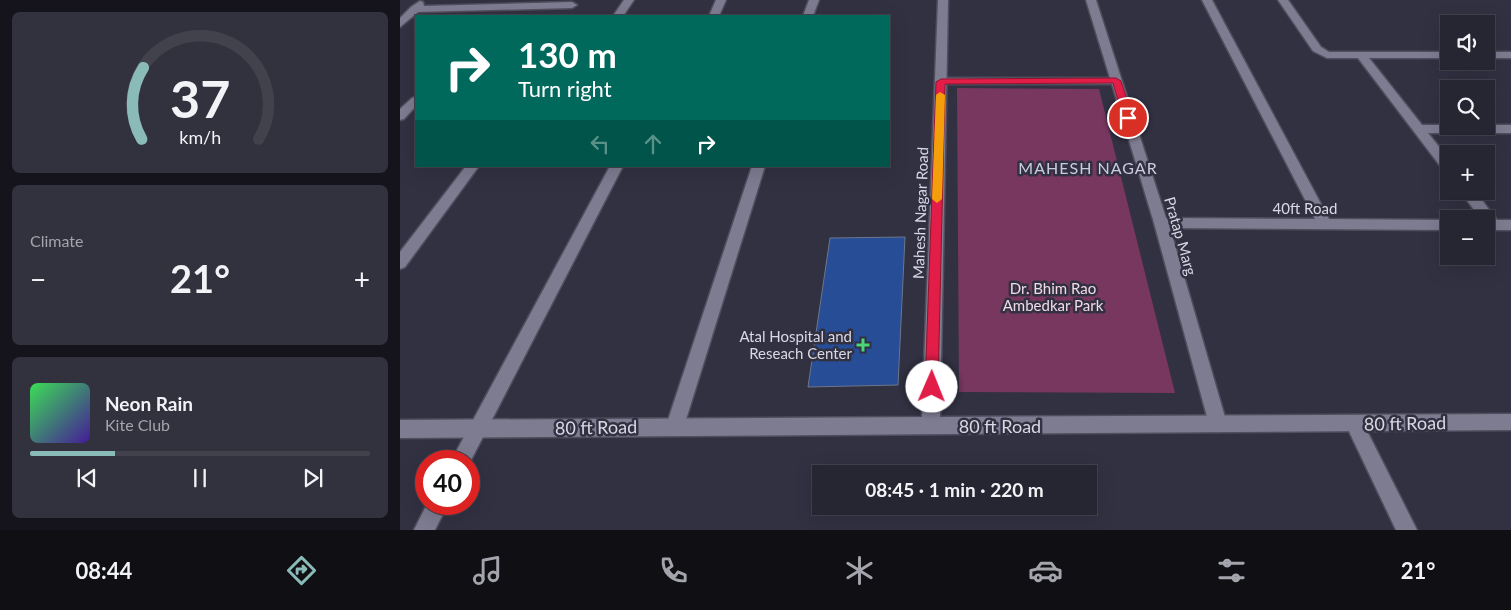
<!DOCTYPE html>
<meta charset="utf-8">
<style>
body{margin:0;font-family:Lato,sans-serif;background:#32313e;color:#f1f3f6;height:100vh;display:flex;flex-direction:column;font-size:19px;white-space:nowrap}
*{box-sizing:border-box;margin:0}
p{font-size:16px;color:#a4a5ac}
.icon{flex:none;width:28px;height:28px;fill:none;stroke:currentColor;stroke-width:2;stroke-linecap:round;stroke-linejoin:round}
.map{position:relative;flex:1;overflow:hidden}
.sheet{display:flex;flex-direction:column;gap:12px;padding:12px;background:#15141c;width:400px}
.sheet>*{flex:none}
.banner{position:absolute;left:15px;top:15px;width:475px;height:152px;border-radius:0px;box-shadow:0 5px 20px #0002,0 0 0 1px #42424d;background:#00695c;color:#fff;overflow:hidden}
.fabs{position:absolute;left:1040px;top:15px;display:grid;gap:10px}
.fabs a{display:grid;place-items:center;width:55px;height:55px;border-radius:0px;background:#262532;box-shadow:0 5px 20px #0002,0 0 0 1px #42424d;font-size:25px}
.speed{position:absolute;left:15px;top:450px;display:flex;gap:10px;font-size:25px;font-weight:700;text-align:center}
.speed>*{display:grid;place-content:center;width:65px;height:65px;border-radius:50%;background:#262532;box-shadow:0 5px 20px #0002,0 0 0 1px #42424d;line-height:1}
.speed .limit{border:8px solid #d22;background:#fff;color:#111}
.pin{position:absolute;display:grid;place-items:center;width:42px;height:42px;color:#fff;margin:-21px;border:2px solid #fff;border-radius:50%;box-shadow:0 1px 5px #0007}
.me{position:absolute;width:55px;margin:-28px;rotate:1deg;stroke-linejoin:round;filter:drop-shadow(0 0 4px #0008)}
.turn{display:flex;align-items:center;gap:18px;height:105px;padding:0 20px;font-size:22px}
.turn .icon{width:65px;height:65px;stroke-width:2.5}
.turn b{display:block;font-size:35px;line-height:42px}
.lanes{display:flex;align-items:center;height:48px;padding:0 20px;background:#0003;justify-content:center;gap:25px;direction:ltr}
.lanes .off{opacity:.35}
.big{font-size:38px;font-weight:700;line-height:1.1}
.sheet .tile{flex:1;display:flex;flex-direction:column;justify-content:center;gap:8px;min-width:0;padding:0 18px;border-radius:8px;background:#32313e}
.sheet .dial{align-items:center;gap:0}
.dial svg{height:130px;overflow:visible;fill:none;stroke:#42424d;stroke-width:7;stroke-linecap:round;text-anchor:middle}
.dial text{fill:#f1f3f6;stroke:none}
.song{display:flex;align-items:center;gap:15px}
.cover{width:60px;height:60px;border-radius:8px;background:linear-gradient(135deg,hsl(130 70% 55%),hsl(260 70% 35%))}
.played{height:5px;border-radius:2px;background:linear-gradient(90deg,#8bbbb9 25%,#42424d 25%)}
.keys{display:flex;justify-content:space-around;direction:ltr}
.heat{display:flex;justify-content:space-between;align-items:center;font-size:28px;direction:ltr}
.trip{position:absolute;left:412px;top:465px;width:285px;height:50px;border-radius:0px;background:#262532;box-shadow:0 5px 20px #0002,0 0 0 1px #42424d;font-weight:700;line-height:50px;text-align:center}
.dock{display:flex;height:80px;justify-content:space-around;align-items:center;background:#0f0f14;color:#a4a5ac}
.dock .icon{width:35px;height:35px}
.dock .on{color:#8bbbb9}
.dock b{font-size:22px;color:#f1f3f6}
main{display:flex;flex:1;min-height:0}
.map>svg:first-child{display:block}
.green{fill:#78375f}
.building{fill:#264d95;stroke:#6c7789}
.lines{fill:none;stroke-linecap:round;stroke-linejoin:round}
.minor-casing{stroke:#4f4e5d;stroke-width:3}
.tertiary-casing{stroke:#4f4e5d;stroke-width:3}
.minor{fill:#7e7c91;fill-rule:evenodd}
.tertiary{fill:#7e7c91;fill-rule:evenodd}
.route{fill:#e11d48;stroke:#92132f}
.slow{fill:#f59e0b}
.poi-dot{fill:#49d778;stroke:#323142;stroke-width:2}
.labels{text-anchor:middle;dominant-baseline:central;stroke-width:5;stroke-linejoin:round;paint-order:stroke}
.street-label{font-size:15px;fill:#d9d8e4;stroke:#323142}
.park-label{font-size:15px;fill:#f1d9e6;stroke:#323142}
.poi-label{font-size:15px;fill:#d9d8e4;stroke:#323142;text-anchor:end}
.neighbourhood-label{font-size:16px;letter-spacing:1px;fill:#cbcae0;stroke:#323142}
.near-street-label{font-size:18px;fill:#d9d8e4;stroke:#323142}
</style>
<main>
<section class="sheet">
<div class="tile dial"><svg viewBox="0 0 100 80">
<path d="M14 69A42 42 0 1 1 86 69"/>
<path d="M14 69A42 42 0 0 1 15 25" stroke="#8bbbb9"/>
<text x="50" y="56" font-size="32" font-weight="700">37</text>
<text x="50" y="72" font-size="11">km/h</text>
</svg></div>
<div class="tile"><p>Climate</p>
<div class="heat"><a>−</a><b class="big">21°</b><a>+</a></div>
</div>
<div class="tile">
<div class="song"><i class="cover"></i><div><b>Neon Rain</b><p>Kite Club</p></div></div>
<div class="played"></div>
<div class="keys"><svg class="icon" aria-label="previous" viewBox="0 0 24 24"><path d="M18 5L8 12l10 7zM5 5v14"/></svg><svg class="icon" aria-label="pause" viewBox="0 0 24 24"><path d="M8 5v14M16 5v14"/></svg><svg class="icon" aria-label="next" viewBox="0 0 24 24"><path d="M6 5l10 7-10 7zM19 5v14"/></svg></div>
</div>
</section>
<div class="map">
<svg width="1111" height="530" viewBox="0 0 1111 530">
<rect width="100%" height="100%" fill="#323142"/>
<path class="green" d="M557 88 699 89 775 393 559 392Z"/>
<path class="building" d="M505 237 498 385 408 387 430 238Z"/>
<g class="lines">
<g class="minor-casing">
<g id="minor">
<path d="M224 0H234L223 16H213Z"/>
<path d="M316 0H326L319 16H309Z"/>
<path d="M409 0H419L413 16H403Z"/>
<path d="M686 0H696L766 218 915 219 802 0H812L929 219 1049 220V230L770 228 827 424 824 430 818 432 812 430 809 424 754 223 712 84H541L535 81 541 78H710Z"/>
<path d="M878 0H888L921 47 929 52H1049V58H969L1022 125H1111V133H1028L1049 159V172L1044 171 958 58H927L913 51Z"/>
<path d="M20 1 23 2 24 6 172 2 177 5 172 8 18 12 0 27V18L11 7Z"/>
<rect x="1086" y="52" width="25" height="6"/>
<path d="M16 97V106L4 119 0 120V109L12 98Z"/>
<path d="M66 166H79L5 267 0 269V252Z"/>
<path d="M210 166H223L69 464V461H51Z"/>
<path d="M352 166H365L284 426 281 432 275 435 269 432 266 426Z"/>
<path d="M1060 191H1075L1097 220H1111V230H1086V219H1081Z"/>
<path d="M954 415 960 417 1017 530H996L945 423 948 417Z"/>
<path d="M27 504H48L35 530H14Z"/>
</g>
</g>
<g class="tertiary-casing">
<path id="tertiary" d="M538 0H548L540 417 1111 414V430L0 438V420L522 417Z"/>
</g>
<use href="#minor" class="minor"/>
<use href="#tertiary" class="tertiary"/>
</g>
<path class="route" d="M716 78 721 81 733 118 731 120 723 118 713 83 545 84 538 387 536 391 532 393 527 391 525 387 536 82 541 79Z"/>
<path class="slow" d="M540 92 545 95 542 199 537 203 532 199 536 95Z"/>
<path class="poi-dot" d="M460.5 337.5h5v5h5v5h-5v5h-5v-5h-5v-5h5z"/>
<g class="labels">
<g class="street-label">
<text x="905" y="208">40ft Road</text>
<text transform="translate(520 213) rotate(-88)">Mahesh Nagar Road</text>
<text transform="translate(781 236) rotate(74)">Pratap Marg</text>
</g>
<g class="park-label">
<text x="653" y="288">Dr. Bhim Rao<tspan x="653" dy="17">Ambedkar Park</tspan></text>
</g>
<g class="poi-label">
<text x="452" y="336">Atal Hospital and<tspan x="452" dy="17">Reseach Center</tspan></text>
</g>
<g class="neighbourhood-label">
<text x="688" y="167">MAHESH NAGAR</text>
</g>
<g class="near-street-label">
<text transform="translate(1005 423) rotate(-1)">80 ft Road</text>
<text x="600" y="426">80 ft Road</text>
<text transform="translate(196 427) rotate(-1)">80 ft Road</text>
</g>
</g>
</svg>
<div class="fabs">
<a><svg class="icon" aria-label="sound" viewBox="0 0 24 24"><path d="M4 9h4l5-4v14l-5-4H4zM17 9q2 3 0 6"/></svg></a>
<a><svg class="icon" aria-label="search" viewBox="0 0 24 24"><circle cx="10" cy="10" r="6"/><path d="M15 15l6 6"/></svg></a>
<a>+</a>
<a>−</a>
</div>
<div class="speed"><div class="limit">40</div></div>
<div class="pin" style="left:728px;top:118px;background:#d93025"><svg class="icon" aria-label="arrive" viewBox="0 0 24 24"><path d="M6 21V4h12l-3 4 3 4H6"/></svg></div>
<svg class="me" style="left:532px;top:387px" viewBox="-20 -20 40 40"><circle r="19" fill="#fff"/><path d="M0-13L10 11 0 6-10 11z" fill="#e11d48"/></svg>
<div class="trip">08:45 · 1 min · 220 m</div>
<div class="banner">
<div class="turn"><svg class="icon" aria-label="right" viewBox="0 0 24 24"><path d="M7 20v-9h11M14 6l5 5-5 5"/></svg><div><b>130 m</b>Turn right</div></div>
<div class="lanes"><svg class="icon off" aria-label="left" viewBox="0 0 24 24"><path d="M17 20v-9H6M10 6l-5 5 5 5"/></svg><svg class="icon off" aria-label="ahead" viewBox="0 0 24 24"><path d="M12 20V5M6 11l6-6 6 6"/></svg><svg class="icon" aria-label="right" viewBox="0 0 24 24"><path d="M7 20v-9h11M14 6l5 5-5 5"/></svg></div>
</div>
</div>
</main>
<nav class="dock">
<b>08:44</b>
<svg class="icon on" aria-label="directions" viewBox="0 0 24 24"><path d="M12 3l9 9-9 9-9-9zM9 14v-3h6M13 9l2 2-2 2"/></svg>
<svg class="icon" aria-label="music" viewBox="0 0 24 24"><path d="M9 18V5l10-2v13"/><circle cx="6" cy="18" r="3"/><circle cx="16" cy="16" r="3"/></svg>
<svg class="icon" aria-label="phone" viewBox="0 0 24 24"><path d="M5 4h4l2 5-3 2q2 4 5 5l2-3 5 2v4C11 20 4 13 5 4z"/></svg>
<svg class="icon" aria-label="climate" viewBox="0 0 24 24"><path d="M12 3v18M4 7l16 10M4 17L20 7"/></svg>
<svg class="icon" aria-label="car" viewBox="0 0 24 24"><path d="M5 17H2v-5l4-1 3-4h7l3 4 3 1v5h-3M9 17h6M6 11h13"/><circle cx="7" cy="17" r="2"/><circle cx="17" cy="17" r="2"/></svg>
<svg class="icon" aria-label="filters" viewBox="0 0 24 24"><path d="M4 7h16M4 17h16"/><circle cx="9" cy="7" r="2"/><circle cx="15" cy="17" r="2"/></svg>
<b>21°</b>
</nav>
